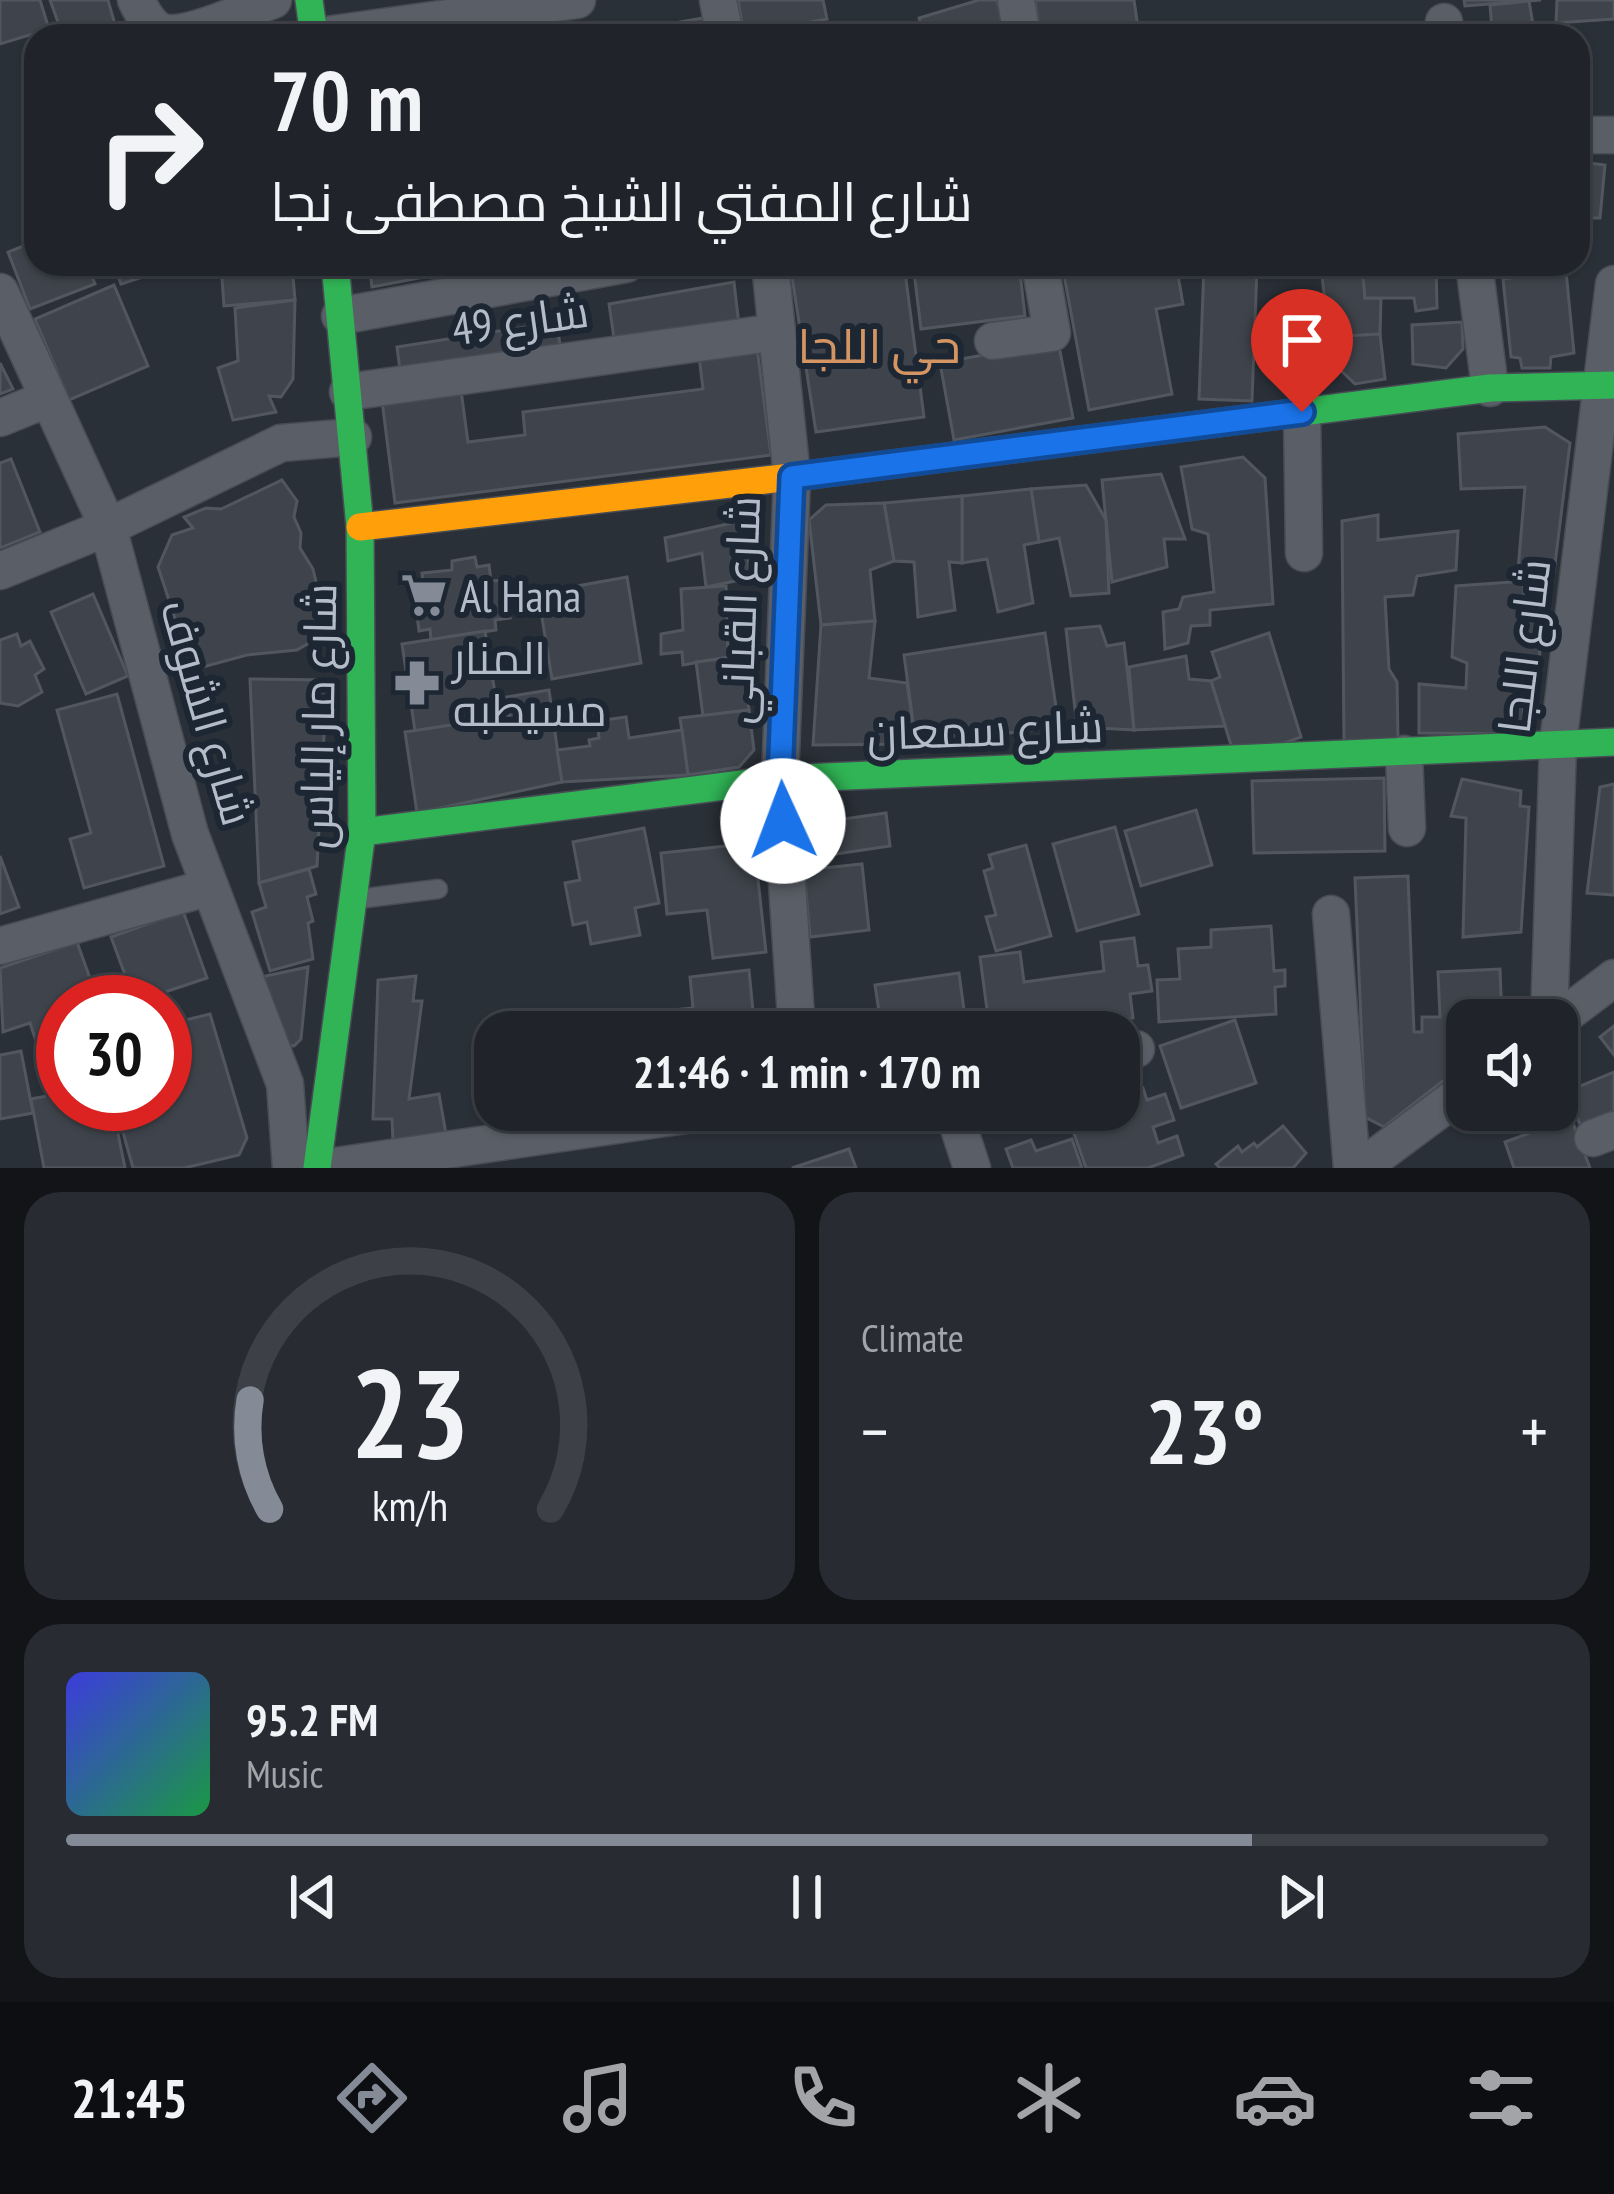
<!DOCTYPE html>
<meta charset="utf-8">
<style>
body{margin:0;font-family:"PT Sans Narrow",Cairo,sans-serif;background:#282c32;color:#f1f3f6;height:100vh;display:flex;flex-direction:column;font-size:45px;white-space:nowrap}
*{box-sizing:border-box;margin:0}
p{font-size:39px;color:#a2a4a8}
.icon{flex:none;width:66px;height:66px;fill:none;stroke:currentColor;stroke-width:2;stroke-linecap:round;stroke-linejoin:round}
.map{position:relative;height:1168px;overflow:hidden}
.sheet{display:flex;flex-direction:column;gap:24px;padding:24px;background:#121417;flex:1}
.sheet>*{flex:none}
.guide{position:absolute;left:24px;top:24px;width:1566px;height:252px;border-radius:36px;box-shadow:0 3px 9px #0004,0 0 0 3px #3d4147;background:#20242a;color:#f1f3f6;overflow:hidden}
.tools{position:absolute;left:1446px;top:999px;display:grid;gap:24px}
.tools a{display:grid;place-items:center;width:132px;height:132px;border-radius:24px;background:#20242a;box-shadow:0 3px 9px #0004,0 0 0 3px #3d4147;font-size:60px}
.speed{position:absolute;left:36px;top:975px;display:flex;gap:24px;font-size:60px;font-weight:700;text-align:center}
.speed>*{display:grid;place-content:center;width:156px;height:156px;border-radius:50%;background:#20242a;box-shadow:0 3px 9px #0004,0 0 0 3px #3d4147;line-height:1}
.speed .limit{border:18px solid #d22;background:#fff;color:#111}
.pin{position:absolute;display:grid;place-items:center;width:102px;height:102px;color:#fff;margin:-123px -51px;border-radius:50% 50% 50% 0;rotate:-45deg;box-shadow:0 0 12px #0007}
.pin .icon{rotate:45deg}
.me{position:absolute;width:132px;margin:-66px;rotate:358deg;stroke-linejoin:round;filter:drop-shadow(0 0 9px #0008)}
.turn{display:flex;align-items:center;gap:42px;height:252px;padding:0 48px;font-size:54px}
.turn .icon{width:156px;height:156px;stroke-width:2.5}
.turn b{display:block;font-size:84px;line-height:102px}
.big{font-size:90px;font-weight:700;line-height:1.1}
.sheet .card{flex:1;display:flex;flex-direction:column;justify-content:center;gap:18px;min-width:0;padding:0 42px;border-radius:36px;background:#282c32}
.sheet .dial{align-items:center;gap:0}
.dial svg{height:312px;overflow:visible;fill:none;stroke:#3d4147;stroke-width:7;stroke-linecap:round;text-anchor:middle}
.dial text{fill:#f1f3f6;stroke:none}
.song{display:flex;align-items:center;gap:36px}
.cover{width:144px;height:144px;border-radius:18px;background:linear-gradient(135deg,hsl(240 70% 55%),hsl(140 70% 35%))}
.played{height:12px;border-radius:6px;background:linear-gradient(90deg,#848b96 80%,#3d4147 80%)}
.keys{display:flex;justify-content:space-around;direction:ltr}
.heat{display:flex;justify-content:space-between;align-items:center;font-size:66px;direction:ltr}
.sheet .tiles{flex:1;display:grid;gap:24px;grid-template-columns:1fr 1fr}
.card:last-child{grid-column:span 2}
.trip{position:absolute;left:474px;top:1011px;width:666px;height:120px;border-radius:36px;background:#20242a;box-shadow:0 3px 9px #0004,0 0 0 3px #3d4147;font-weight:700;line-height:120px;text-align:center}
.dock{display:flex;height:192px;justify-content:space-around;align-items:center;background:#0d0e11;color:#a2a4a8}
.dock .icon{width:84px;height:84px}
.dock .selected{color:#848b96}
.dock b{font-size:54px;color:#f1f3f6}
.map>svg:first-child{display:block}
.building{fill:#3f444c;stroke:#52575f;stroke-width:3}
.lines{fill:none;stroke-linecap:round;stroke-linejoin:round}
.lane-casing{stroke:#484c55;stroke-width:21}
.street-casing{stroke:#484c55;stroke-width:39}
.fast-casing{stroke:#484c55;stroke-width:30}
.slow-casing{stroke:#484c55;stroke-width:30}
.lane{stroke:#5a5e66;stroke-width:18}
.street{stroke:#5a5e66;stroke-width:36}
.fast{stroke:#30b455;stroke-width:27}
.slow{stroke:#ff9f0a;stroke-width:27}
.route-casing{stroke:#114b97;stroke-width:30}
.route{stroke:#1a73e8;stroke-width:21}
.labels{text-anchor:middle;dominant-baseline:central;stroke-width:12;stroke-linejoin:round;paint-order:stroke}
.street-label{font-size:45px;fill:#b4bcc9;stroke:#1d2633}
.poi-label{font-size:45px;fill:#b4bcc9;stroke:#1d2633;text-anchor:start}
.neighbourhood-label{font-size:48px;fill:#d59563;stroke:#1d2633}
</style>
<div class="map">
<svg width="1614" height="1168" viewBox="0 0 1614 1168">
<rect width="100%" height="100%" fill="#2a3038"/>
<g class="building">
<path d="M0 0H40L49 29 0 44Z"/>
<path d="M50 0H108L116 28 63 36Z"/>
<path d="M738 0H823L827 19 801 24 804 36H744Z"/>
<path d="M979 0H997L1006 36H924L919 18Z"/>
<path d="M1035 0H1134L1139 34 1040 36Z"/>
<path d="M1464 0H1541L1465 6Z"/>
<path d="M1557 0H1614V19L1556 23Z"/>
<path d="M1529 1 1535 36H1471L1492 29 1490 5Z"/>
<path d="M703 18 706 36H600Z"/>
<path d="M1578 153 1581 162 1605 165 1600 218H1578Z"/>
<path d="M36 241V264H87L95 284 30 309 8 252Z"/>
<path d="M114 264H180V265L121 284Z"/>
<path d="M221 264H292L295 300 224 306Z"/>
<path d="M369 264H487V265L372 287Z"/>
<path d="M790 264H904L924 417 816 432Z"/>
<path d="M913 264H1019L1025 316 921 329Z"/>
<path d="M1062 264H1176L1183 304 1156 309 1172 394 1089 410Z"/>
<path d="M1328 264H1364L1365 298H1381L1380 334 1332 337 1331 322H1327L1321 266Z"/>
<path d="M1405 264H1436L1437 308 1416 311 1414 298H1365L1363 277 1406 274Z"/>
<path d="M1504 264H1537L1506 274Z"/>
<path d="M1204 266 1257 267 1252 401 1199 399Z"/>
<path d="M1566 271 1574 353 1551 357 1550 368H1522L1520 358 1511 357 1503 279Z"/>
<path d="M734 282 739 325 615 345 609 304Z"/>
<path d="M114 285 148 366 69 400 35 319Z"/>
<path d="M295 300 293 379 281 397 269 396 276 412 233 420 218 368 238 361 235 308Z"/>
<path d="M557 322 561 353 401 378 397 347Z"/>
<path d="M1462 322 1463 349 1446 368 1413 364 1412 325Z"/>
<path d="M1380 334 1385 379 1355 384 1331 361 1346 336Z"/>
<path d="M756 340 771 455 395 503 381 393 460 383 468 442 525 435 523 412 703 389 698 348Z"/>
<path d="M1058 341 1073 418 954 440 940 363Z"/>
<path d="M0 363 13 389 0 394Z"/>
<path d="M1545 427 1570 443 1554 572 1518 570 1525 487 1461 489 1458 434Z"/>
<path d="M1243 457 1265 478 1273 604 1210 610V625L1191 626 1188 643 1165 649 1163 612 1179 609 1183 597 1214 592 1208 534 1192 529 1181 467Z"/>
<path d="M11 459 40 532 0 548V463Z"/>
<path d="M1161 474 1185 539H1164L1167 567 1112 582 1102 480Z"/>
<path d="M282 480 297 501 294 517 301 533 300 548 313 569 319 594 317 629 309 643 297 650 247 655 192 670 158 567 172 535 193 528 184 517 206 508 221 509Z"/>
<path d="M1086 485 1106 520 1109 593 1071 596 1059 538 1039 542 1031 489Z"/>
<path d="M1031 489 1039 542 1024 545 1033 603 998 612 987 559 962 563V496Z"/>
<path d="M962 496V563L949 562 955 610 918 617 914 562 894 561 884 503Z"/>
<path d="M884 503 894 561 870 570 875 621 821 625 809 520 826 505Z"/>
<path d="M1378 515V540L1458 531 1456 570 1417 576 1413 595 1385 597 1389 669 1397 682 1398 741 1344 743 1342 521Z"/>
<path d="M745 520 750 578 706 587 702 553 668 561 665 538Z"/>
<path d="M475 557 477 567 489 565 491 581 505 580 510 618 495 620 496 630 431 640 430 629 419 631 413 584 423 583 422 573 452 570V561Z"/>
<path d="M627 577 641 663 552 679 538 593Z"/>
<path d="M1524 581V598L1546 601 1538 667 1524 668 1523 734 1419 733V684L1466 688 1467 663 1452 657 1456 586Z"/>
<path d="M726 586 728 657 683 665 682 652 661 654V634L683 630 681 589Z"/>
<path d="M93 594 128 676 86 694 51 612Z"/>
<path d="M875 621 869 678 907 683 916 744 813 745 821 625Z"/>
<path d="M1100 626 1107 646 1124 643 1134 730 1077 727 1066 629Z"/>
<path d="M485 631 499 718 415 731 402 644Z"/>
<path d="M1045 633 1059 727 916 744 904 655Z"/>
<path d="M1269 633 1301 737 1236 761 1211 681 1220 677 1212 652Z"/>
<path d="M17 634 21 646 30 641 44 669 35 675 42 692 18 706 0 703V640Z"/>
<path d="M743 656 749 710 703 716 696 662Z"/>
<path d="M1186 656 1189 679 1211 681 1225 726 1134 730 1129 667Z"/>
<path d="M250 679 327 680 317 866 259 883Z"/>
<path d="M549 690 562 782 417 813 405 732 510 716 507 697Z"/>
<path d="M117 694 164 866 84 888 70 839 91 833 57 710Z"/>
<path d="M749 710 754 750 739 767 688 775 680 718Z"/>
<path d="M626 717 629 738 682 730 688 775 562 782 557 750 590 746 589 740 599 738 597 721Z"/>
<path d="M1384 778 1385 851 1254 853 1252 781Z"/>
<path d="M1462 779 1521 791 1520 806 1529 807 1521 932 1463 937 1466 818 1451 816Z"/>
<path d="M1614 784V895L1587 893 1600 787Z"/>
<path d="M1196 810 1212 865 1141 886 1125 831Z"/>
<path d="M886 813 890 846 829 855 826 834 837 820Z"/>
<path d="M1115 827 1139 914 1077 931 1053 844Z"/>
<path d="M644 828 659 903 635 908 640 935 591 944 587 922 573 925 565 883 580 880 573 842Z"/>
<path d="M754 843 766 952 713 958 707 910 667 914 661 853Z"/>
<path d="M1026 845 1051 936 996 951 986 917 996 915 984 871 993 868 989 855Z"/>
<path d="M0 856 19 907 0 914Z"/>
<path d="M862 864 869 930 810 937 804 870Z"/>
<path d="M309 869 316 894 307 897 313 921 308 923 313 959 270 971 252 912 266 907 259 883Z"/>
<path d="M1408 876 1414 1032H1422V1017H1440L1438 972 1500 969 1502 1020H1467V1062L1384 1127 1365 1117 1355 878Z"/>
<path d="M183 911 207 978 135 1002 111 937Z"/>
<path d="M1271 926 1274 971 1285 970V986L1275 987 1276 1014 1159 1022 1157 980 1180 979 1178 949 1211 947V930Z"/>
<path d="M1134 938 1138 966 1148 965 1152 991 1130 994 1133 1018 1027 1032H990L980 957 1020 952 1024 982 1104 971 1101 942Z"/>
<path d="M77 942 96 995 77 1002H63V1028L35 1038 30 1023 3 1032 0 968Z"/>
<path d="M308 967 301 1039 294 1046 284 1045 261 977Z"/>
<path d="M749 970 755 1032H654L652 1012 693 1008 690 977Z"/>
<path d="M959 973 967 1032H882L875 985Z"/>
<path d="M416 976 413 1001H422L409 1099 439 1094 446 1134 393 1142 392 1119H373L378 980Z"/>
<path d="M210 1014 247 1138 239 1155 184 1168H133L115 1104H165V1025Z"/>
<path d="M1235 1020 1256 1083 1181 1108 1160 1046Z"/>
<path d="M1614 1026V1055L1600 1037Z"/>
<path d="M21 1051 33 1113 0 1119V1055Z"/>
<path d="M1614 1072V1115L1581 1127 1568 1091Z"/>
<path d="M1143 1088 1147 1100 1165 1094 1174 1120 1153 1127 1158 1143 1177 1136 1183 1155 1148 1168H1086L1071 1125 1084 1120 1080 1111 1119 1110V1097Z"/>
<path d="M63 1093V1104H112L125 1168H44L31 1099Z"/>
<path d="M1571 1118 1590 1168H1514L1505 1142Z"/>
<path d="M1283 1126 1306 1153 1293 1168H1220L1216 1164 1238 1146 1242 1152 1254 1143 1257 1147Z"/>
<path d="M1072 1139 1082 1168H1013L1006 1149 1031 1140 1036 1151Z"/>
<path d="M849 1149 856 1168H792Z"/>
</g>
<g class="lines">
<g class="lane-casing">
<path id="lane" d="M358 899 438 889"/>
</g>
<g class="street-casing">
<g id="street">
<path d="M136 0C142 11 148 25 160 31 184 41 248 9 273 0"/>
<path d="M718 0 725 36"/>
<path d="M1016 0 1022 36"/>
<path d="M1444 22 1446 36"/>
<path d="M319 36 577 0"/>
<path d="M1578 135H1614"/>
<path d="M770 264 792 477 780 779 797 1032"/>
<path d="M1474 264 1490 388"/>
<path d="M0 292 108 527 190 834 285 1084 291 1168"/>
<path d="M340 316 626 264"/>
<path d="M993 341 1052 333 1040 264"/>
<path d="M348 392 777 332"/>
<path d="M1302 412 1304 553"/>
<path d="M0 418 47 399"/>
<path d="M0 571 108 527 281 443 353 437"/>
<path d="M1404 754 1407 828"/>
<path d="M1331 914 1352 1168"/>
<path d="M0 946 210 887"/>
<path d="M1549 1020 1558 744 1614 284"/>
<path d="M1557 1021 1614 978"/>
<path d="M1119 1052 1136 1049"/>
<path d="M953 1110 972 1168"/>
<path d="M1593 1138 1614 1130"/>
<path d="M322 1168 720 1110"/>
<path d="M1361 1168 1467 1089"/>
</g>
</g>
<g class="fast-casing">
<g id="fast">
<path d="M309 0 314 36"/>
<path d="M808 475 1490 388 1614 385"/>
<path d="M362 832 780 779 1614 742"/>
<path d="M317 1168 362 832 360 527 335 264"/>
</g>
</g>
<g class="slow-casing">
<path id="slow" d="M360 527 808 475"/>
</g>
<use href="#lane" class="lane"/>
<use href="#street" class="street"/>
<use href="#fast" class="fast"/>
<use href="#slow" class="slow"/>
</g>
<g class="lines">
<g class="route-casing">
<path id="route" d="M783 821 780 779 792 477 1302 412"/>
</g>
<use href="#route" class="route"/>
</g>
<defs>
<g id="supermarket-bare" transform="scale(3.6)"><path d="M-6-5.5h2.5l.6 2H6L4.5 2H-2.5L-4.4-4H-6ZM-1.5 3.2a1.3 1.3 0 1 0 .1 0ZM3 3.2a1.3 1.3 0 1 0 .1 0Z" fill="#848b96" stroke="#1d2633" stroke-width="2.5" paint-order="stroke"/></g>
<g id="pharmacy-bare" transform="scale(3.6)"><path d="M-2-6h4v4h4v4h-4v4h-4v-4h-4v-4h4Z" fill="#848b96" stroke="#1d2633" stroke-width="2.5" paint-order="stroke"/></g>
</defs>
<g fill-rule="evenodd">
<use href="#supermarket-bare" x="424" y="595"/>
<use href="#pharmacy-bare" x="417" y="683"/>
</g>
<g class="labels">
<g class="street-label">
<text transform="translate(520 319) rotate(-8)">شارع 49</text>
<text transform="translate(739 610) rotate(-88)">شارع القباني</text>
<text transform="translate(1523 646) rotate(-83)">شارع اللجا</text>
<text transform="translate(208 712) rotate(74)">شارع الشوف</text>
<text transform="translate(317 716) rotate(-89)">شارع مار إلياس</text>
<text transform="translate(985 729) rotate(-2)">شارع سمعان</text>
</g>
<g class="poi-label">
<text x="460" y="595">Al Hana</text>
<text x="453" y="657">المنار<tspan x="453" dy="52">مسيطبه</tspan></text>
</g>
<g class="neighbourhood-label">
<text x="879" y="345">حي اللجا</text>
</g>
</g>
</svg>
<div class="tools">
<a><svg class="icon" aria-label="sound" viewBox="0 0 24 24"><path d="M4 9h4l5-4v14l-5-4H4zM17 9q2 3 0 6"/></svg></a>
</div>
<div class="speed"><div class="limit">30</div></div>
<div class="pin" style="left:1302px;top:412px;background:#d93025"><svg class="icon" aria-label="arrive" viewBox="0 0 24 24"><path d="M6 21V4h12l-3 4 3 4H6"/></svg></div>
<svg class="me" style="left:783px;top:821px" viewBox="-20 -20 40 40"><circle r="19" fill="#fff"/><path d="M0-13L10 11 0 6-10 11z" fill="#1a73e8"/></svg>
<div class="trip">21:46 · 1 min · 170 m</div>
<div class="guide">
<div class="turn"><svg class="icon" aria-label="right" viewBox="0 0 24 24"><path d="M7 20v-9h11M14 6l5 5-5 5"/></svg><div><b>70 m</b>شارع المفتي الشيخ مصطفى نجا</div></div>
</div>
</div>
<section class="sheet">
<div class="tiles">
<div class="card dial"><svg viewBox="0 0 100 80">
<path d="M14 69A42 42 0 1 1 86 69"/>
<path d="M14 69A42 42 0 0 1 9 41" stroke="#848b96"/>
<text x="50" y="56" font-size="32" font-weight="700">23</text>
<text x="50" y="72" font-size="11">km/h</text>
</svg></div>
<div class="card"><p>Climate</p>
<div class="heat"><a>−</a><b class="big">23°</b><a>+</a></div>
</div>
<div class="card">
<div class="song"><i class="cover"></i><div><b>95.2 FM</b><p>Music</p></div></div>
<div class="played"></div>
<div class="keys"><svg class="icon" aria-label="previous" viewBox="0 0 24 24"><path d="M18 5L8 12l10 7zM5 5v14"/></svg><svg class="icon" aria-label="pause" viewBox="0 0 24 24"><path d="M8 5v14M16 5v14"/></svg><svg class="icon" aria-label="next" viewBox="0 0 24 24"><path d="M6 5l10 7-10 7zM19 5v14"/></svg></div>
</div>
</div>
</section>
<nav class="dock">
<b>21:45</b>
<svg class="icon selected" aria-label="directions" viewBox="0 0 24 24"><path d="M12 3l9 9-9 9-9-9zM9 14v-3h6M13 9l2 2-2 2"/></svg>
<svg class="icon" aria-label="music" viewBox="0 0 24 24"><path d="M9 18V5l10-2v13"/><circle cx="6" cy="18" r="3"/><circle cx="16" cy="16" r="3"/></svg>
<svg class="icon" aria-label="phone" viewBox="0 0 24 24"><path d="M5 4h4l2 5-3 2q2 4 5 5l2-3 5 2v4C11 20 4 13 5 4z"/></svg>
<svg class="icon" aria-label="climate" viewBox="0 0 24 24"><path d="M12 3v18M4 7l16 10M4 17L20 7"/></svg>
<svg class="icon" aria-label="car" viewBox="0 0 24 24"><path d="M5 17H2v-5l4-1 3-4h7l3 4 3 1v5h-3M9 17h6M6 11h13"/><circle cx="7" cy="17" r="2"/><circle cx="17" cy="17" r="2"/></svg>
<svg class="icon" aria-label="filters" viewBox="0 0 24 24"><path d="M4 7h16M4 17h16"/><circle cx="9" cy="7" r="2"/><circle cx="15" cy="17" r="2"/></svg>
</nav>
